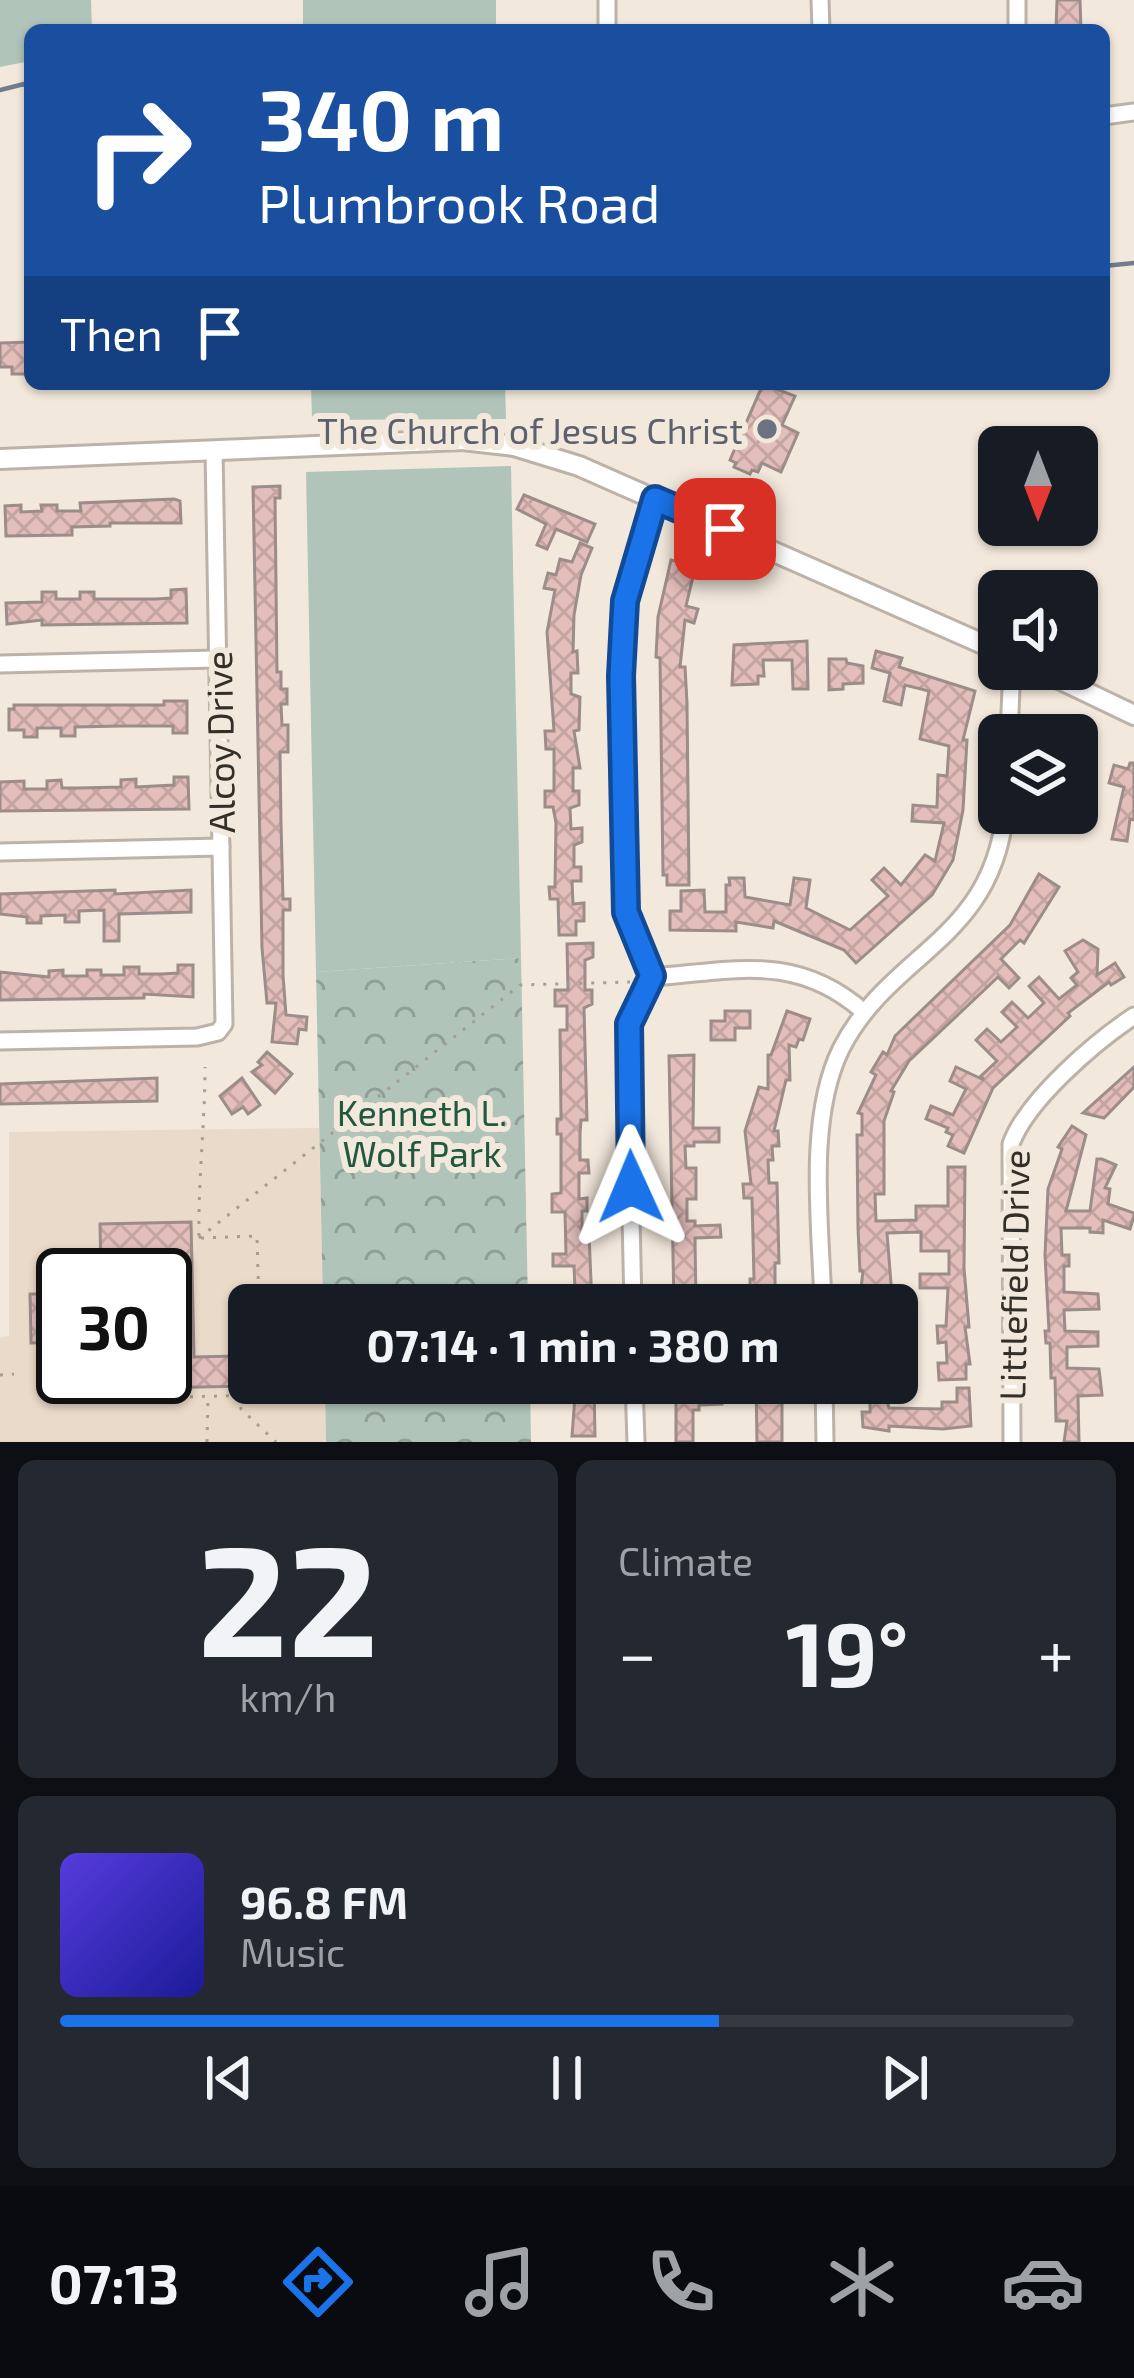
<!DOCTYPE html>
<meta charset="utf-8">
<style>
body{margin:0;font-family:"Exo 2",sans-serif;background:#242831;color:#f1f3f6;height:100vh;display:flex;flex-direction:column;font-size:45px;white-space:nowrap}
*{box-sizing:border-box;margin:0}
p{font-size:39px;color:#9ea1a6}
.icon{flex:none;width:66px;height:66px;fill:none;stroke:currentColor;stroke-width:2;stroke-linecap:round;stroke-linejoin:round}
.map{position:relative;height:1442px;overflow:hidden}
.details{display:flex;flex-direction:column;gap:18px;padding:18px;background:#0d0f14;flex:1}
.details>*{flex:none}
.banner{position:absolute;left:24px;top:24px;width:1086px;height:366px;border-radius:18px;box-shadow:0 3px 9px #0004;background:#1a4fa0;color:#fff;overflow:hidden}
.needle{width:78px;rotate:180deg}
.controls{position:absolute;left:978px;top:426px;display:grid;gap:24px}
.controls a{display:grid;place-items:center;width:120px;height:120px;border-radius:18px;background:#171b24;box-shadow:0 3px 9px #0004;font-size:60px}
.speed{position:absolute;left:36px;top:1248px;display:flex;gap:24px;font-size:60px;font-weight:700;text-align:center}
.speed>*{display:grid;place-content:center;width:156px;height:156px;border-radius:50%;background:#171b24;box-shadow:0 3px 9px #0004;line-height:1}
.speed .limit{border:6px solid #111;border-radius:18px;background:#fff;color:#111}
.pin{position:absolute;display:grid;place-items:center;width:102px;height:102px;color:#fff;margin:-51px;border-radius:24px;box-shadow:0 6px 18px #0006}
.me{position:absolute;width:132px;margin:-66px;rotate:359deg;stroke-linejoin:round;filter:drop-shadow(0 0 9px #0008)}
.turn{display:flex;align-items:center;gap:42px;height:252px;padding:0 36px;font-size:54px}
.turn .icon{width:156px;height:156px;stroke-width:2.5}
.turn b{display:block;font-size:84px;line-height:102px}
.then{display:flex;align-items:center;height:114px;padding:0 36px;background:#0003;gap:24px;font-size:45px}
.big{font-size:90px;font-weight:700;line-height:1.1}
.details .widget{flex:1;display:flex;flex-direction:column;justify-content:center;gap:18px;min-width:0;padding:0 42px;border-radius:18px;background:#242831}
.details .dial{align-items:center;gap:0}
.dial b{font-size:156px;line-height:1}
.song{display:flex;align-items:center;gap:36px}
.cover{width:144px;height:144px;border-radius:18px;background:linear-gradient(135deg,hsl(250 70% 55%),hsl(240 70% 35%))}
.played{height:12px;border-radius:6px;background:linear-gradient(90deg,#1a73e8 65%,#363941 65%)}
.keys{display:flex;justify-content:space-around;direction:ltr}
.heat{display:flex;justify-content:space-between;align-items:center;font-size:66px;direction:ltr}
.details .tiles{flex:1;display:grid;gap:18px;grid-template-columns:1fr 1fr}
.widget:last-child{grid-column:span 2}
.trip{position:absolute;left:228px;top:1284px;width:690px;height:120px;border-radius:18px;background:#171b24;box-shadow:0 3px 9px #0004;font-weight:700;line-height:120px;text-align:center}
.tabs{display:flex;height:192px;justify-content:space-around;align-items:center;background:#090b0e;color:#9ea1a6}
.tabs .icon{width:84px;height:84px}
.tabs .selected{color:#1a73e8}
.tabs b{font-size:54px;color:#f1f3f6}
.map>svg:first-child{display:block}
.built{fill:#eadac9;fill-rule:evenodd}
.green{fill:#b0c4b9}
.park{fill:url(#park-crowns)}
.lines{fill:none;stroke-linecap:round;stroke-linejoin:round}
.stream{stroke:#717c8c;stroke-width:4.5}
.building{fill:url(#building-cross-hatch);stroke:#9c8c8a;stroke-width:3}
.minor-casing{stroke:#bdb2a7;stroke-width:21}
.tertiary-casing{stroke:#bdb2a7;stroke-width:24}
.path{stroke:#a69e94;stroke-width:3;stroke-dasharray:3 9;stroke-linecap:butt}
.minor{stroke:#fff;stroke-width:15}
.tertiary{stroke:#fff;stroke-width:18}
.route-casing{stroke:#114b97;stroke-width:30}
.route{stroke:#1a73e8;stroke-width:21}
.worship-dot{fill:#6b7280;stroke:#f3e8dc;stroke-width:4.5}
.labels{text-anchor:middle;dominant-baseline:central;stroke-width:12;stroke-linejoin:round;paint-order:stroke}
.worship-label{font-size:36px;fill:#5b616d;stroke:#f3e8dc;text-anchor:end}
.street-label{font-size:36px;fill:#322e29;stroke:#f3e8dc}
.park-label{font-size:36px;fill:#205840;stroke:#f3e8dc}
</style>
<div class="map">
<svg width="1134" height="1442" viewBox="0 0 1134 1442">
<defs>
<pattern id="park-crowns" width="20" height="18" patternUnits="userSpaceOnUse" patternTransform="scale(3)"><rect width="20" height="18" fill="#b0c4b9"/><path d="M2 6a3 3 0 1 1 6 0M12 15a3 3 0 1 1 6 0" fill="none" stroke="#90a096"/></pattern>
<pattern id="building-cross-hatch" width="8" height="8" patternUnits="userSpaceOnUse" patternTransform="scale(3)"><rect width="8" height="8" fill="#e3bebb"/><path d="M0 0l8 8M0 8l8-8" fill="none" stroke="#c3a4a1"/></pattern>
</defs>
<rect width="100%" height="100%" fill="#f3e8dc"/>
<path class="built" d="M319 1128 323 1305H249V1383H325L326 1442H0V1337L9 1336V1132ZM63 1275H165V1377H63Z"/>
<g class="green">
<path d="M0 0H91L92 30H30V61L0 67Z"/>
<rect x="303" y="0" width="193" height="30"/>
<path d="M311 384H505L506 419 312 420Z"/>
<path d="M511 466 521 958 316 972 306 472Z"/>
</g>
<g class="park">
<path d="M521 958 528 1305H323L316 972Z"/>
<path d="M325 1383H530L531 1442H326Z"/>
</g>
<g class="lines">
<g class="stream">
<path d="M0 90 24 84 30 91"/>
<path d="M1104 266 1134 263"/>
</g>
</g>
<g class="building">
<path d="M1057 0H1080L1081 30H1056Z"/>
<path d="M30 342V374H12V367H0V343Z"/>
<path d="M763 384 795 396 782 425 798 433 781 472 762 463 758 472 752 470 750 474 734 467 736 463 730 460Z"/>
<path d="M280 486V498H275L277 672H281V689H287V704H281L282 725H288V752H280L281 823 283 899H290V910H283V975L286 1015 307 1017 306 1030 299 1029 297 1044 272 1042 276 1003H267L262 948 253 487Z"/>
<path d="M524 495 595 524 587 542 556 529 547 549 537 545 546 524 517 509Z"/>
<path d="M174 499 180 501 181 523H110V526L72 527V535L6 536 5 506 21 505V512L42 511 41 505H57V511H81L80 503Z"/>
<path d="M580 543 592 548 581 575 574 615 573 652 577 651 578 673H571V694L580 697 579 730 574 731 580 768H573V791H579V805L570 808 571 829 582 828V842L574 845V867H581V881H572L573 904 584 903V921H576V935H559L558 899H550L549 887H555L556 823 553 807H545V791H554V749H546L545 731H554L547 632 555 590 544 588 548 573 556 575 560 559 572 562Z"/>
<path d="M677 551 698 556 686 606 698 609 694 623 685 620 680 667H685L687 703 689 885H667V875H663L660 658 656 657 658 617 671 560 675 561Z"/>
<path d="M186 589 187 623 42 625V620L7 624 6 603 42 602V592H56V599H80V592H94V599H156L171 598V590Z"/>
<path d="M807 641 808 689H793L792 660H763L764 676H758V684L732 685 734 645Z"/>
<path d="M876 651 902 658 899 667 975 691 963 740H967L963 810 953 860 932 895 856 963 844 950 774 921 773 928 736 922V931L670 930V911H681V891L704 890 705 912H726V885H730L729 878H744L745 897 790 905 794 878 810 880 806 908 850 930 888 896 872 880 884 868 901 885 925 855 935 861 944 823 912 821 913 805 937 807 938 775 947 776 949 746 920 739 929 691 905 685 901 705 884 701 890 673 872 668Z"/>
<path d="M829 659H846L847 663 863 666V683L843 684V689L829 690Z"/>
<path d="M164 701H187V733H173V726H122L75 727V736H61V728H37V737H24V730H9V709H14V705H164Z"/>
<path d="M1130 763H1134V820L1130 819 1127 841 1112 839 1124 787 1109 783 1114 765 1128 769Z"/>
<path d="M174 777H188L189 809 0 811V782L24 781V789H47V781L61 780 62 788H78L121 787V780L136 779V787L174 785Z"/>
<path d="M1039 874 1059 887 1024 943 1020 940 1001 959 1019 978 1009 988 998 977 909 1061 891 1091 894 1092 884 1121V1194H875L876 1221 916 1220V1206H948V1167H965L964 1268 969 1327H965L970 1364H966V1379L939 1380 938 1363H947L946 1342 938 1343 937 1326H946L948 1288H920V1274H949V1251H921V1232L887 1233 892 1296H881V1305H859L863 1271H860L858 1228 857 1135H862V1114L858 1113 876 1075 871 1072 883 1052 887 1055 895 1036 1010 925Z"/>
<path d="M115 890V894L191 890V912L119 914V941H104V910L79 911V922H65V915L41 916V923H27V917L0 914V894Z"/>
<path d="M1083 940 1098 949 1097 975 1115 963 1124 977 1111 985 1109 982 1068 1013 1070 1016 993 1088 964 1153 948 1146 953 1135 946 1132 948 1128 926 1119 931 1106 953 1115 966 1089 950 1081 956 1067 984 1080 981 1076 997 1061 976 1040 987 1029 1001 1042 1017 1027 1002 1012 1012 1002 1028 1018 1044 1003 1029 986 1039 977 1059 999 1077 985 1071 978 1078 972 1065 951Z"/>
<path d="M593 943V957L585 960V990H592V1004L584 1008 587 1120H581L580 1134V1160H588L589 1173H579V1199L587 1198V1211H582V1234H589L592 1305 548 1304V1291L575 1290 574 1266H553V1254H566L565 1212H552V1194L561 1193V1134H557V1119H561L560 1030H567V1006H555V990H568L567 944Z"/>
<path d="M178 965H193V997L144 994V998L0 1000V972L49 977V971L63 970V976H87V970H101V975H124V967H139V974H162L178 973Z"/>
<path d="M725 1011H750V1028H735V1040H711V1021H725Z"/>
<path d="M787 1011 810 1019 803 1040 799 1039 796 1047 789 1045 790 1080H786L774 1131H778L779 1146H772L773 1160H768L769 1183H777L779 1263H775V1305H757V1299H750V1279H754L752 1198H744L743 1184H751L745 1131 759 1087 768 1089V1055H771Z"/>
<path d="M267 1052 292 1074 275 1093 252 1072 262 1065 258 1062Z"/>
<path d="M694 1055 693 1128H719V1142H694V1146H685L686 1168H696V1199H687V1221H695V1226L720 1225 721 1237 695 1238 696 1305H674L669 1056Z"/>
<path d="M1134 1067V1087L1104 1118 1083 1113Z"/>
<path d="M157 1078V1101L0 1104V1084Z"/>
<path d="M242 1078 260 1105 248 1114 243 1107 232 1114 220 1096Z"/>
<path d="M1072 1126 1086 1135 1066 1211H1090L1097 1159H1102L1116 1165 1105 1188 1110 1189 1108 1204 1134 1213V1216L1130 1229 1103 1220V1233L1090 1232V1228H1061L1062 1255H1069V1266H1064V1292L1098 1294 1099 1309 1064 1310 1065 1331 1098 1332V1346L1067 1347V1368L1099 1369 1102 1395 1078 1396 1079 1442H1064L1067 1421H1056L1055 1378H1051L1050 1343H1046L1045 1331H1049L1045 1255 1048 1189 1062 1149 1058 1147Z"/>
<path d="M191 1222 194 1357 236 1356V1362H249V1386L104 1389V1377H165V1275H101L100 1224Z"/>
<path d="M30 1294H63V1342L31 1343Z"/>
<path d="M576 1383H594L595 1436H572Z"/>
<path d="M684 1383H701V1390H722V1404L699 1405V1410H693V1442H676V1399L684 1398Z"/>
<path d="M756 1383H777V1392H782V1442H757Z"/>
<path d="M957 1388H969L971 1426 943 1429 889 1426V1431L863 1427 862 1412H870V1390H884L889 1408 942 1409V1402H957Z"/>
</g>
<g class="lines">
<g class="minor-casing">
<g id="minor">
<path d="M607 0V30"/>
<path d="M820 0 821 30"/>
<path d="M1017 0V30"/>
<path d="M1104 116 1134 112"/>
<path d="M0 664 217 659"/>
<path d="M1009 735 1011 689 1017 669"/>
<path d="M0 852 221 847"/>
<path d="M652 977C734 971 796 952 864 1012"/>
<path d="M0 1041 197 1037 218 1032 224 1024 214 450"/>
<path d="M633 1305 627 1041 631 1016 652 977 626 912 621 677 625 601 654 499"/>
<path d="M823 1305C821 1228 806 1120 841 1049 890 952 991 942 1005 813"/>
<path d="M634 1383 636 1442"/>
<path d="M824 1383 825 1442"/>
<path d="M1012 1442 1011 1144C1027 1100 1095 1042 1134 1016"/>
</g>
</g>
<g class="tertiary-casing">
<g id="tertiary">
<path d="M0 459 462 440 514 446 579 466 999 651"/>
<path d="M1038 669 1134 715"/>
</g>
</g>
<g class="path">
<path d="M199 1236C198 1179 205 1124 205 1067"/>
<path d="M199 1238 520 985 630 982"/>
<path d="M201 1238 257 1236 259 1305"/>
<path d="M0 1375 14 1374"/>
<path d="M240 1395 241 1409 276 1442"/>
<path d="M94 1399 262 1395 261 1383"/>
<path d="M207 1442 208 1396"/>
</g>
<use href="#minor" class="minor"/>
<use href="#tertiary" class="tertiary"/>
</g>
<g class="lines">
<g class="route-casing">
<path id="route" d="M631 1187 629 1024 652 976 626 912 621 676 625 601 655 499 725 529"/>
</g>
<use href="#route" class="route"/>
</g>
<circle class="worship-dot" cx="767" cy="429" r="12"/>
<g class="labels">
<g class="worship-label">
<text x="743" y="429">The Church of Jesus Christ</text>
</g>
<g class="street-label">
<text transform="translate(219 742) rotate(-91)">Alcoy Drive</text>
<text transform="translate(1013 1275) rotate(-89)">Littlefield Drive</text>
</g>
<g class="park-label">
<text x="422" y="1111">Kenneth L.<tspan x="422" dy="41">Wolf Park</tspan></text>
</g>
</g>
</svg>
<div class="controls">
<a><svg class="needle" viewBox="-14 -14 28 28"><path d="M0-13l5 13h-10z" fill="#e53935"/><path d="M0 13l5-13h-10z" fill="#9ea1a6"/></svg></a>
<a><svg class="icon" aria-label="sound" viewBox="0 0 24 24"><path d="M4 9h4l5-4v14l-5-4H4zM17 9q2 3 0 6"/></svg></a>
<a><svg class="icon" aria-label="layers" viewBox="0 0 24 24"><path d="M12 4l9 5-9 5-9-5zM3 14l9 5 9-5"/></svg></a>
</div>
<div class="speed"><div class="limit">30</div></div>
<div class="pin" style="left:725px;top:529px;background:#d93025"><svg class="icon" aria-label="arrive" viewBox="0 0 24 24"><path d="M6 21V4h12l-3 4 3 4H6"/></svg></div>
<svg class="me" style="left:631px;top:1187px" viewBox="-20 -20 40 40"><path d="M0-17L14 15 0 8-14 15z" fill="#1a73e8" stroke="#fff" stroke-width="4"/></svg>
<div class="trip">07:14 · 1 min · 380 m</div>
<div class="banner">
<div class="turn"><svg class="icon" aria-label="right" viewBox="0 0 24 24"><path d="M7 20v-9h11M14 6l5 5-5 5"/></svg><div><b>340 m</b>Plumbrook Road</div></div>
<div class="then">Then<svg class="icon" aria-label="arrive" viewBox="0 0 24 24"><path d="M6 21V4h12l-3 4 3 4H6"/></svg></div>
</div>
</div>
<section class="details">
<div class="tiles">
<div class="widget dial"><b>22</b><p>km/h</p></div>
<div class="widget"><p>Climate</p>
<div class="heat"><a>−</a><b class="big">19°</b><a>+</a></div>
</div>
<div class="widget">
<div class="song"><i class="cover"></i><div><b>96.8 FM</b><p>Music</p></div></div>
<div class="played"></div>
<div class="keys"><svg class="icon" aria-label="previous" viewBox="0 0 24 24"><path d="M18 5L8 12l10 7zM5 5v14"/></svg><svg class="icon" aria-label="pause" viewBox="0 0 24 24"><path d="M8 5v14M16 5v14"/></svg><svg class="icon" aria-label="next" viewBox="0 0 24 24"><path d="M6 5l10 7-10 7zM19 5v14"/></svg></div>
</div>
</div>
</section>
<nav class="tabs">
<b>07:13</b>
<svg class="icon selected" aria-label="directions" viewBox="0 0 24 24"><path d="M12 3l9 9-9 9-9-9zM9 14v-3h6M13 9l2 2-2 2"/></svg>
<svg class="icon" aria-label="music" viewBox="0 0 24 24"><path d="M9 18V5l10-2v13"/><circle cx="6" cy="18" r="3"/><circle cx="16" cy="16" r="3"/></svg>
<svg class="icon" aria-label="phone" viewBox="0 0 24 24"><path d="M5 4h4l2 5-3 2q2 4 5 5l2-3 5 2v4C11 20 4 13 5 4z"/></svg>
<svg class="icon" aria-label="climate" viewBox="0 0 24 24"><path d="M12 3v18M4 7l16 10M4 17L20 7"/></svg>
<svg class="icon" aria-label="car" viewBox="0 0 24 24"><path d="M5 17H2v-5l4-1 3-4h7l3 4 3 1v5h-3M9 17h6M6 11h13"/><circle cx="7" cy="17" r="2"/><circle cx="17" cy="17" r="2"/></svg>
</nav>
